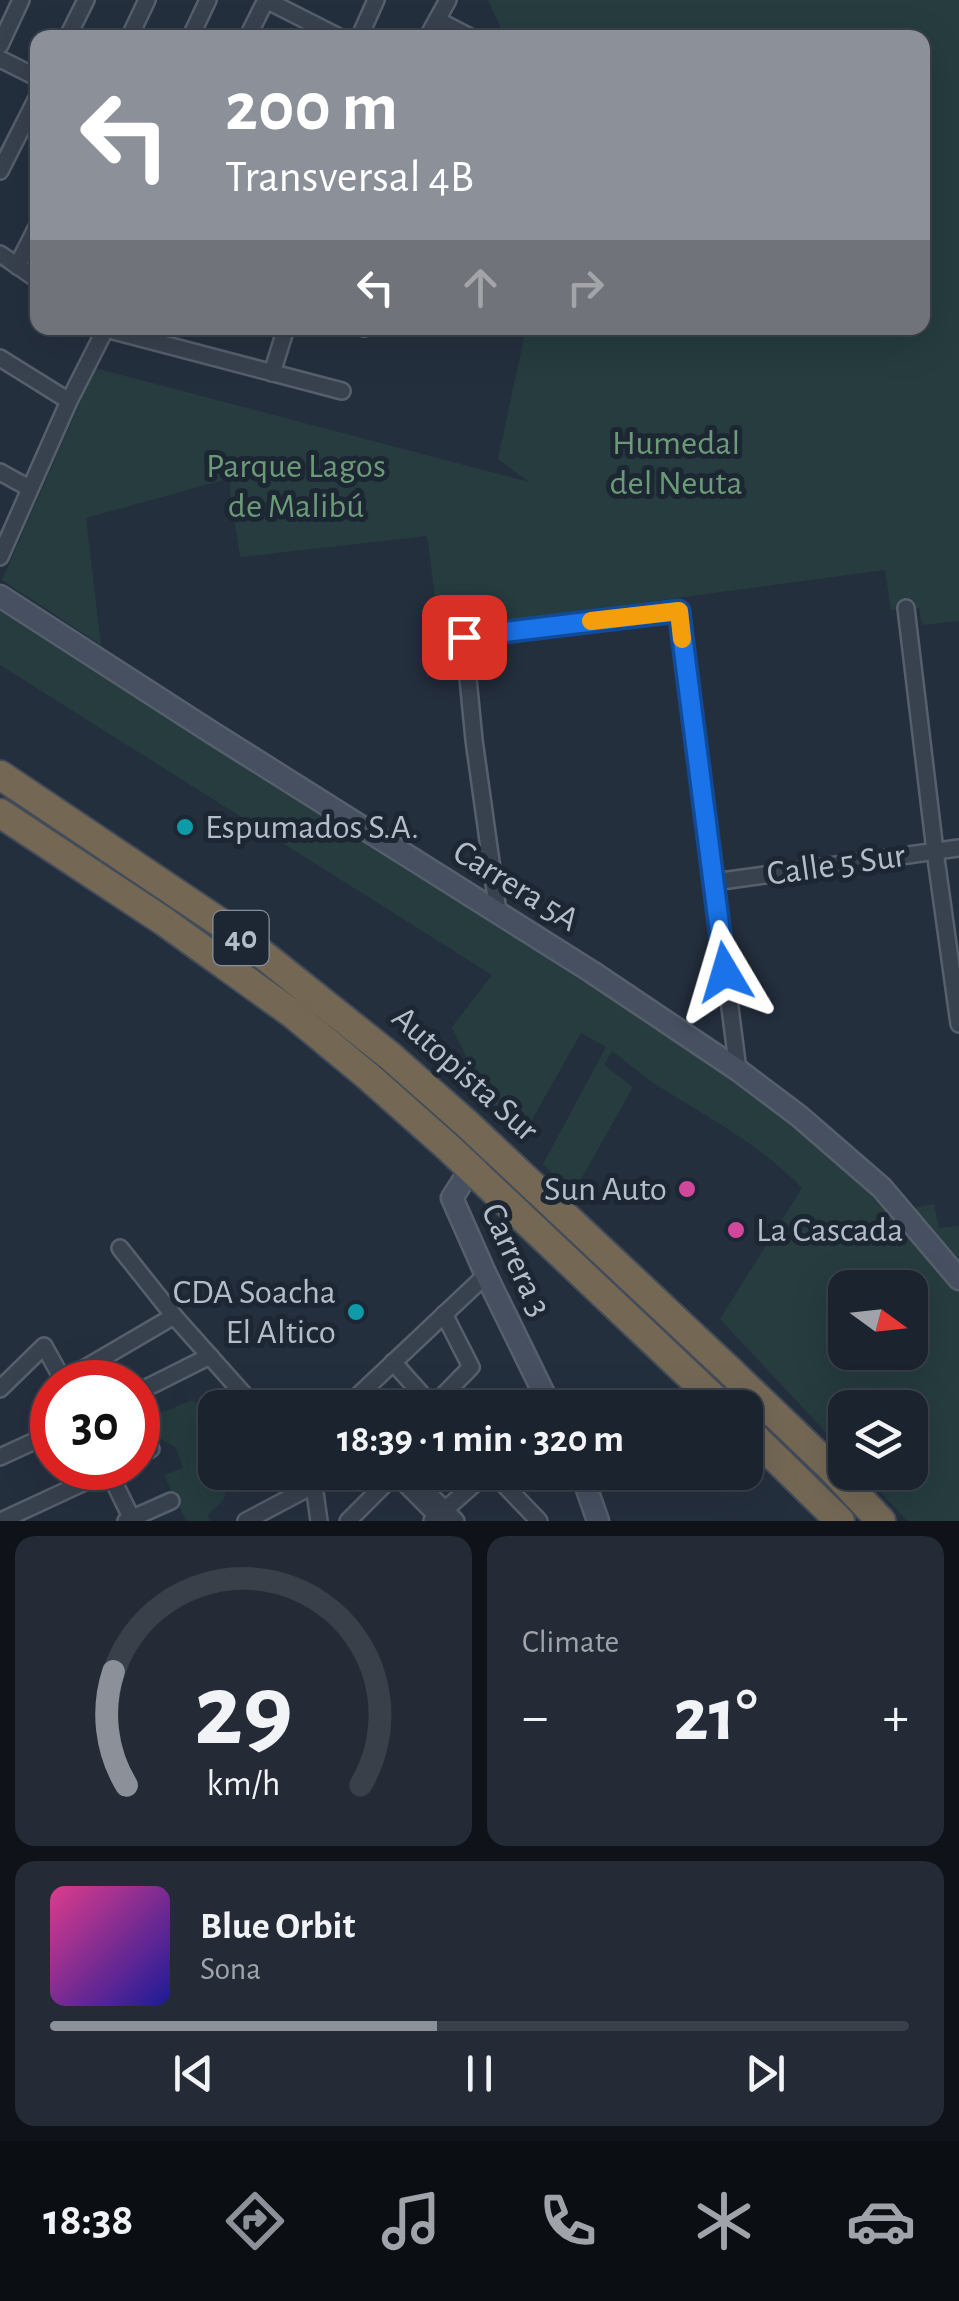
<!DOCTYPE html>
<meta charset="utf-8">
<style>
body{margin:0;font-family:"Alegreya Sans",sans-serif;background:#242b36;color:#f1f3f6;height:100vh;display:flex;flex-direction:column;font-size:38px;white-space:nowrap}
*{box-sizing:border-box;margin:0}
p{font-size:32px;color:#a0a4aa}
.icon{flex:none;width:55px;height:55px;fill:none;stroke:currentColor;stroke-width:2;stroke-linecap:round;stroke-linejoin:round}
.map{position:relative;height:1521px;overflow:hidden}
.drawer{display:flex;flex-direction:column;gap:15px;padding:15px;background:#0f1319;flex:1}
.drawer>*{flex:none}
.guide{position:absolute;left:30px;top:30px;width:900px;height:305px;border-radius:20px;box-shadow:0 10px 40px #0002,0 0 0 2px #39404a;background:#8c9099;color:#fff;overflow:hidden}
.needle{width:65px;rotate:105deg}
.buttons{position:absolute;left:828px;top:1270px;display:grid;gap:20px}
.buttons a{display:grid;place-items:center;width:100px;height:100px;border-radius:20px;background:#1b232e;box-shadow:0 10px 40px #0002,0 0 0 2px #39404a;font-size:50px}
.speed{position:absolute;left:30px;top:1360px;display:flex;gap:20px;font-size:50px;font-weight:700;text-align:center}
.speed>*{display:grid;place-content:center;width:130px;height:130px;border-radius:50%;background:#1b232e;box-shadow:0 10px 40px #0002,0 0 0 2px #39404a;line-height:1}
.speed .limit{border:15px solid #d22;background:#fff;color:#111}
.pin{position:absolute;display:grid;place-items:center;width:85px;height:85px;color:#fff;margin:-42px;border-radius:20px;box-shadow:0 5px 15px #0006}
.me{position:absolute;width:110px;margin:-55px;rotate:353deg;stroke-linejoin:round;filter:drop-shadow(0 0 8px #0008)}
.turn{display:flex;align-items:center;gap:35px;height:210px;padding:0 30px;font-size:45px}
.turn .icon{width:130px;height:130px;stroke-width:2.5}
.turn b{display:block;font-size:70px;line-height:85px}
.lanes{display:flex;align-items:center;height:95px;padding:0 30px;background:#0003;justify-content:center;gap:50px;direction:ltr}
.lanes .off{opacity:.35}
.big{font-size:75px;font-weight:700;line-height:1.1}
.drawer .card{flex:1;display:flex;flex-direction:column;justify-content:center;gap:15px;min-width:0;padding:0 35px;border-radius:20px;background:#242b36}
.drawer .dial{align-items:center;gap:0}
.dial svg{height:260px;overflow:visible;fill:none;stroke:#39404a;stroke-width:7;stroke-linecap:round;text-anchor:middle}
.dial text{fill:#f1f3f6;stroke:none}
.song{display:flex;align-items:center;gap:30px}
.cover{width:120px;height:120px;border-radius:15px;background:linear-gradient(135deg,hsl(330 70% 55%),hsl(240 70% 35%))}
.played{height:10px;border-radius:5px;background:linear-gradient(90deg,#8c9099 45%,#39404a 45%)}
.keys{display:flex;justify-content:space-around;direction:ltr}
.heat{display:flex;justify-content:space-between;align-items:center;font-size:55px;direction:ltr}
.drawer .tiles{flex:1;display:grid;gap:15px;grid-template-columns:1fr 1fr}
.card:last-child{grid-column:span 2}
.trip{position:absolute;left:198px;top:1390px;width:565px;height:100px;border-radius:20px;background:#1b232e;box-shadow:0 10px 40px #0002,0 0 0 2px #39404a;font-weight:700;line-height:100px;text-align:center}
.tabs{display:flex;height:160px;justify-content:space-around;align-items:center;background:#0b0e12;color:#a0a4aa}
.tabs .icon{width:70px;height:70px}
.tabs .current{color:#8c9099}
.tabs b{font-size:45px;color:#f1f3f6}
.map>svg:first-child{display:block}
.green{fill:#263c3f;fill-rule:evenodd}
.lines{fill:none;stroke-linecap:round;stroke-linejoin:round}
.street-casing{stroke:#565f6c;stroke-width:20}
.secondary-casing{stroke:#565f6c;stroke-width:25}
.highway-casing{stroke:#434c59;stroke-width:32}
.street{stroke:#38414e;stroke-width:15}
.secondary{stroke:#465061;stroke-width:20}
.highway{stroke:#746855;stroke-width:28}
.route-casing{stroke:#114b97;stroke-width:25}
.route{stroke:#1a73e8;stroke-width:18}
.slow{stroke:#f59e0b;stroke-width:18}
.culture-dot{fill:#0f9aa8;stroke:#1d2633;stroke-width:4}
.hotel-dot{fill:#d1479c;stroke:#1d2633;stroke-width:4}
.labels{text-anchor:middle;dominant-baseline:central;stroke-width:10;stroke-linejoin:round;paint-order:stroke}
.shield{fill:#1d2633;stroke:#878f9c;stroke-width:2.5}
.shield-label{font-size:32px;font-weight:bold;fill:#b4bcc9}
.park-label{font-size:35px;fill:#6b9a76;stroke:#1d2633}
.poi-label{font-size:35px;fill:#b4bcc9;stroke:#1d2633;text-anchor:start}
.street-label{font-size:35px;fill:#b4bcc9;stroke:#1d2633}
</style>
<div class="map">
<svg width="959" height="1521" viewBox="0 0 959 1521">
<rect width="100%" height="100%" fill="#242f3e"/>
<g class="green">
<path d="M488 0H959V621L922 625 919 608 891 610 885 570 475 625 469 596H435L427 536 240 557 230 490 231 478 86 518 101 645 2 580 95 368 529 482 498 459 526 328H922V38L505 37Z"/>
<path d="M0 607 669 1036 727 1074 850 1169 959 1288V1521H907L863 1473 910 1472V1408H845V1453L720 1319 802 1188C758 1142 701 1114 649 1080 637 1071 625 1060 612 1051L604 1065 633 1087 572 1195 543 1164 606 1047 581 1033 520 1141 493 1113 452 1027 492 975 0 665ZM845 1288H910V1352H845Z"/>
<path d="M934 1204 939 1228 959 1226V1259L914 1208Z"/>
<path d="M192 1400 215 1414V1472L231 1473 223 1501 208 1514 210 1521H186L164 1475 183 1468 176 1448 146 1430 149 1418Z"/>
</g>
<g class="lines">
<g class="street-casing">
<g id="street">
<path d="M437 20 472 38"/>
<path d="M67 38 86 0"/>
<path d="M129 38 147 0"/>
<path d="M190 38 208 0"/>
<path d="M247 38 266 0 341 38"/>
<path d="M359 38 376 0"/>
<path d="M427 38 448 0"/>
<path d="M0 45 21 0"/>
<path d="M0 59 38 78"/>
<path d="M0 171 38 96"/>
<path d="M0 254 38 280"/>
<path d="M17 266 38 225"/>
<path d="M102 328 342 391"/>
<path d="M363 328H365"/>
<path d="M0 358 69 401"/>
<path d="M272 373 286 328"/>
<path d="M0 472 29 488"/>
<path d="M0 557 69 401 106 328"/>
<path d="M906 608 935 851 959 1024"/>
<path d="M714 882 959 848"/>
<path d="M498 912 474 740 464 637 679 611 738 1070"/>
<path d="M120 1248 174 1316 256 1408"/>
<path d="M393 1362 434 1408"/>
<path d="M63 1381 174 1316"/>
<path d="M0 1389 44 1346 64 1382"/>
<path d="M138 1392 210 1356"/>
<path d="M433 1406 471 1367 444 1314"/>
<path d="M345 1408 486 1275"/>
<path d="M138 1456 151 1449"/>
<path d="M0 1457 52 1433"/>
<path d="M107 1468 133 1521"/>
<path d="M307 1472 314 1485 319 1521"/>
<path d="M393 1472 442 1521"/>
<path d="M408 1472 456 1521"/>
<path d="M492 1472 539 1521"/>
<path d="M5 1519 115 1468"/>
<path d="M126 1521 171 1501"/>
<path d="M246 1521 314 1485"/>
<path d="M348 1521 397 1472"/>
<path d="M432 1521 488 1472"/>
</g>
</g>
<g class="secondary-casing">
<g id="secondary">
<path d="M0 596 211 732 592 972 738 1070 799 1116 882 1188 959 1279"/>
<path d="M477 1159 452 1198 486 1275 551 1408"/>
<path d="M581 1472 598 1521"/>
</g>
</g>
<g class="highway-casing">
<g id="highway">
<path d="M0 775 237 934 390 1056 466 1123 731 1372 830 1467 881 1521"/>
<path d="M0 813 165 922 293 1014 369 1077 449 1148 724 1408"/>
<path d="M745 1428 840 1521"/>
</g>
</g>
<use href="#street" class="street"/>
<use href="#secondary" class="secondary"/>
<use href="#highway" class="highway"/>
</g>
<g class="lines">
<g class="route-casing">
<path id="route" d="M464 637 679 611 725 972"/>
</g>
<use href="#route" class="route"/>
<path class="slow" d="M591 621 679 611 682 639"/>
</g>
<g class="culture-dot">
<circle cx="185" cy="827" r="10"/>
<circle cx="356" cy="1312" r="10"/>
</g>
<g class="hotel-dot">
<circle cx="687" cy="1189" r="10"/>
<circle cx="736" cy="1230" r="10"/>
</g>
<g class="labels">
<rect class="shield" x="213.5" y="911" width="55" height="54" rx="8"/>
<g class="shield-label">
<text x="241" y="938">40</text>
</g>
<g class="park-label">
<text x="676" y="443">Humedal<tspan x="676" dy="40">del Neuta</tspan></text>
<text x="296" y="466">Parque Lagos<tspan x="296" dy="40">de Malibú</tspan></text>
</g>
<g class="poi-label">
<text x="205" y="827">Espumados S.A.</text>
<text x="667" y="1189" text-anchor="end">Sun Auto</text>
<text x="756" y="1230">La Cascada</text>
<text x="336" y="1292" text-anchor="end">CDA Soacha<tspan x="336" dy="40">El Altico</tspan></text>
</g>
<g class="street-label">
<text transform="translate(836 865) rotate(-8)">Calle 5 Sur</text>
<text transform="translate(516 886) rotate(32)">Carrera 5A</text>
<text transform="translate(465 1074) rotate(42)">Autopista Sur</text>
<text transform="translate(516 1260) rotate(65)">Carrera 3</text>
</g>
</g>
</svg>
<div class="buttons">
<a><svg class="needle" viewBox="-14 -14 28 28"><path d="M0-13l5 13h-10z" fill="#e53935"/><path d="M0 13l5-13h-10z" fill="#a0a4aa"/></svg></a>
<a><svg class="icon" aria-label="layers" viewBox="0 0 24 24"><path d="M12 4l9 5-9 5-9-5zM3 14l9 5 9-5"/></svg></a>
</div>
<div class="speed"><div class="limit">30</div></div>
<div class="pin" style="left:464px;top:637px;background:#d93025"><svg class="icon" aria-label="arrive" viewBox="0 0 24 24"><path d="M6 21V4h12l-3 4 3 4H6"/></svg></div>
<svg class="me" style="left:725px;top:972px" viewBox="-20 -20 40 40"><path d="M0-17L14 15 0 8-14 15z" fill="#1a73e8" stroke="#fff" stroke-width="4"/></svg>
<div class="trip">18:39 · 1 min · 320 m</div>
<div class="guide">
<div class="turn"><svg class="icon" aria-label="left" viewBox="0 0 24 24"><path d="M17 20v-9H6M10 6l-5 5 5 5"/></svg><div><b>200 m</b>Transversal 4B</div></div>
<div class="lanes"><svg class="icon" aria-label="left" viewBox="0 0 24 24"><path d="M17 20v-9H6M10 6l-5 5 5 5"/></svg><svg class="icon off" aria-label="ahead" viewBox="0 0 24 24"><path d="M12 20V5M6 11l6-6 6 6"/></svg><svg class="icon off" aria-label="right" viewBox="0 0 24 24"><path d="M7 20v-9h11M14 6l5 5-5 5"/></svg></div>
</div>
</div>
<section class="drawer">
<div class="tiles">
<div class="card dial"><svg viewBox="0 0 100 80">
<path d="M14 69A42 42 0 1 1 86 69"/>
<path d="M14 69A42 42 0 0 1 10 34" stroke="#8c9099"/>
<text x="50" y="56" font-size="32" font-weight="700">29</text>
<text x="50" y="72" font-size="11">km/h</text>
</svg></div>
<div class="card"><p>Climate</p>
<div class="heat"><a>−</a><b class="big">21°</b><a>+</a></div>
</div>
<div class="card">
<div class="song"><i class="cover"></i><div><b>Blue Orbit</b><p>Sona</p></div></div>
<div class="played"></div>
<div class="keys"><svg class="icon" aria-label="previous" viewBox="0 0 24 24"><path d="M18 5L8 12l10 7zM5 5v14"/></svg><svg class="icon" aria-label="pause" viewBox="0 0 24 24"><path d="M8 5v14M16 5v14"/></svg><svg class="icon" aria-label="next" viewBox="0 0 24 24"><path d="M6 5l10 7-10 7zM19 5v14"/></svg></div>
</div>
</div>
</section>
<nav class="tabs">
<b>18:38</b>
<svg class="icon current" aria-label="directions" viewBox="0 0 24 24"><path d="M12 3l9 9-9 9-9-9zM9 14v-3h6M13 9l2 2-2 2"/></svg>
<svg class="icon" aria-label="music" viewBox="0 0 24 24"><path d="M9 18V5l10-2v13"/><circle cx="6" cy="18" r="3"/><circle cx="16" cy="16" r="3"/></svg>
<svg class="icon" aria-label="phone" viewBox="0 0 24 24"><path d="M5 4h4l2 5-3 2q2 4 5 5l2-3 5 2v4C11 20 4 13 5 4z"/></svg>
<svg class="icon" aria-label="climate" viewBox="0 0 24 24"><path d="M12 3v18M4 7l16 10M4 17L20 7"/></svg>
<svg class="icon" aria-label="car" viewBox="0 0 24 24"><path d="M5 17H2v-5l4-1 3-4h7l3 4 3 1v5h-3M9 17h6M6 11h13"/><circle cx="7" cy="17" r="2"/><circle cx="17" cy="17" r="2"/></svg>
</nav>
